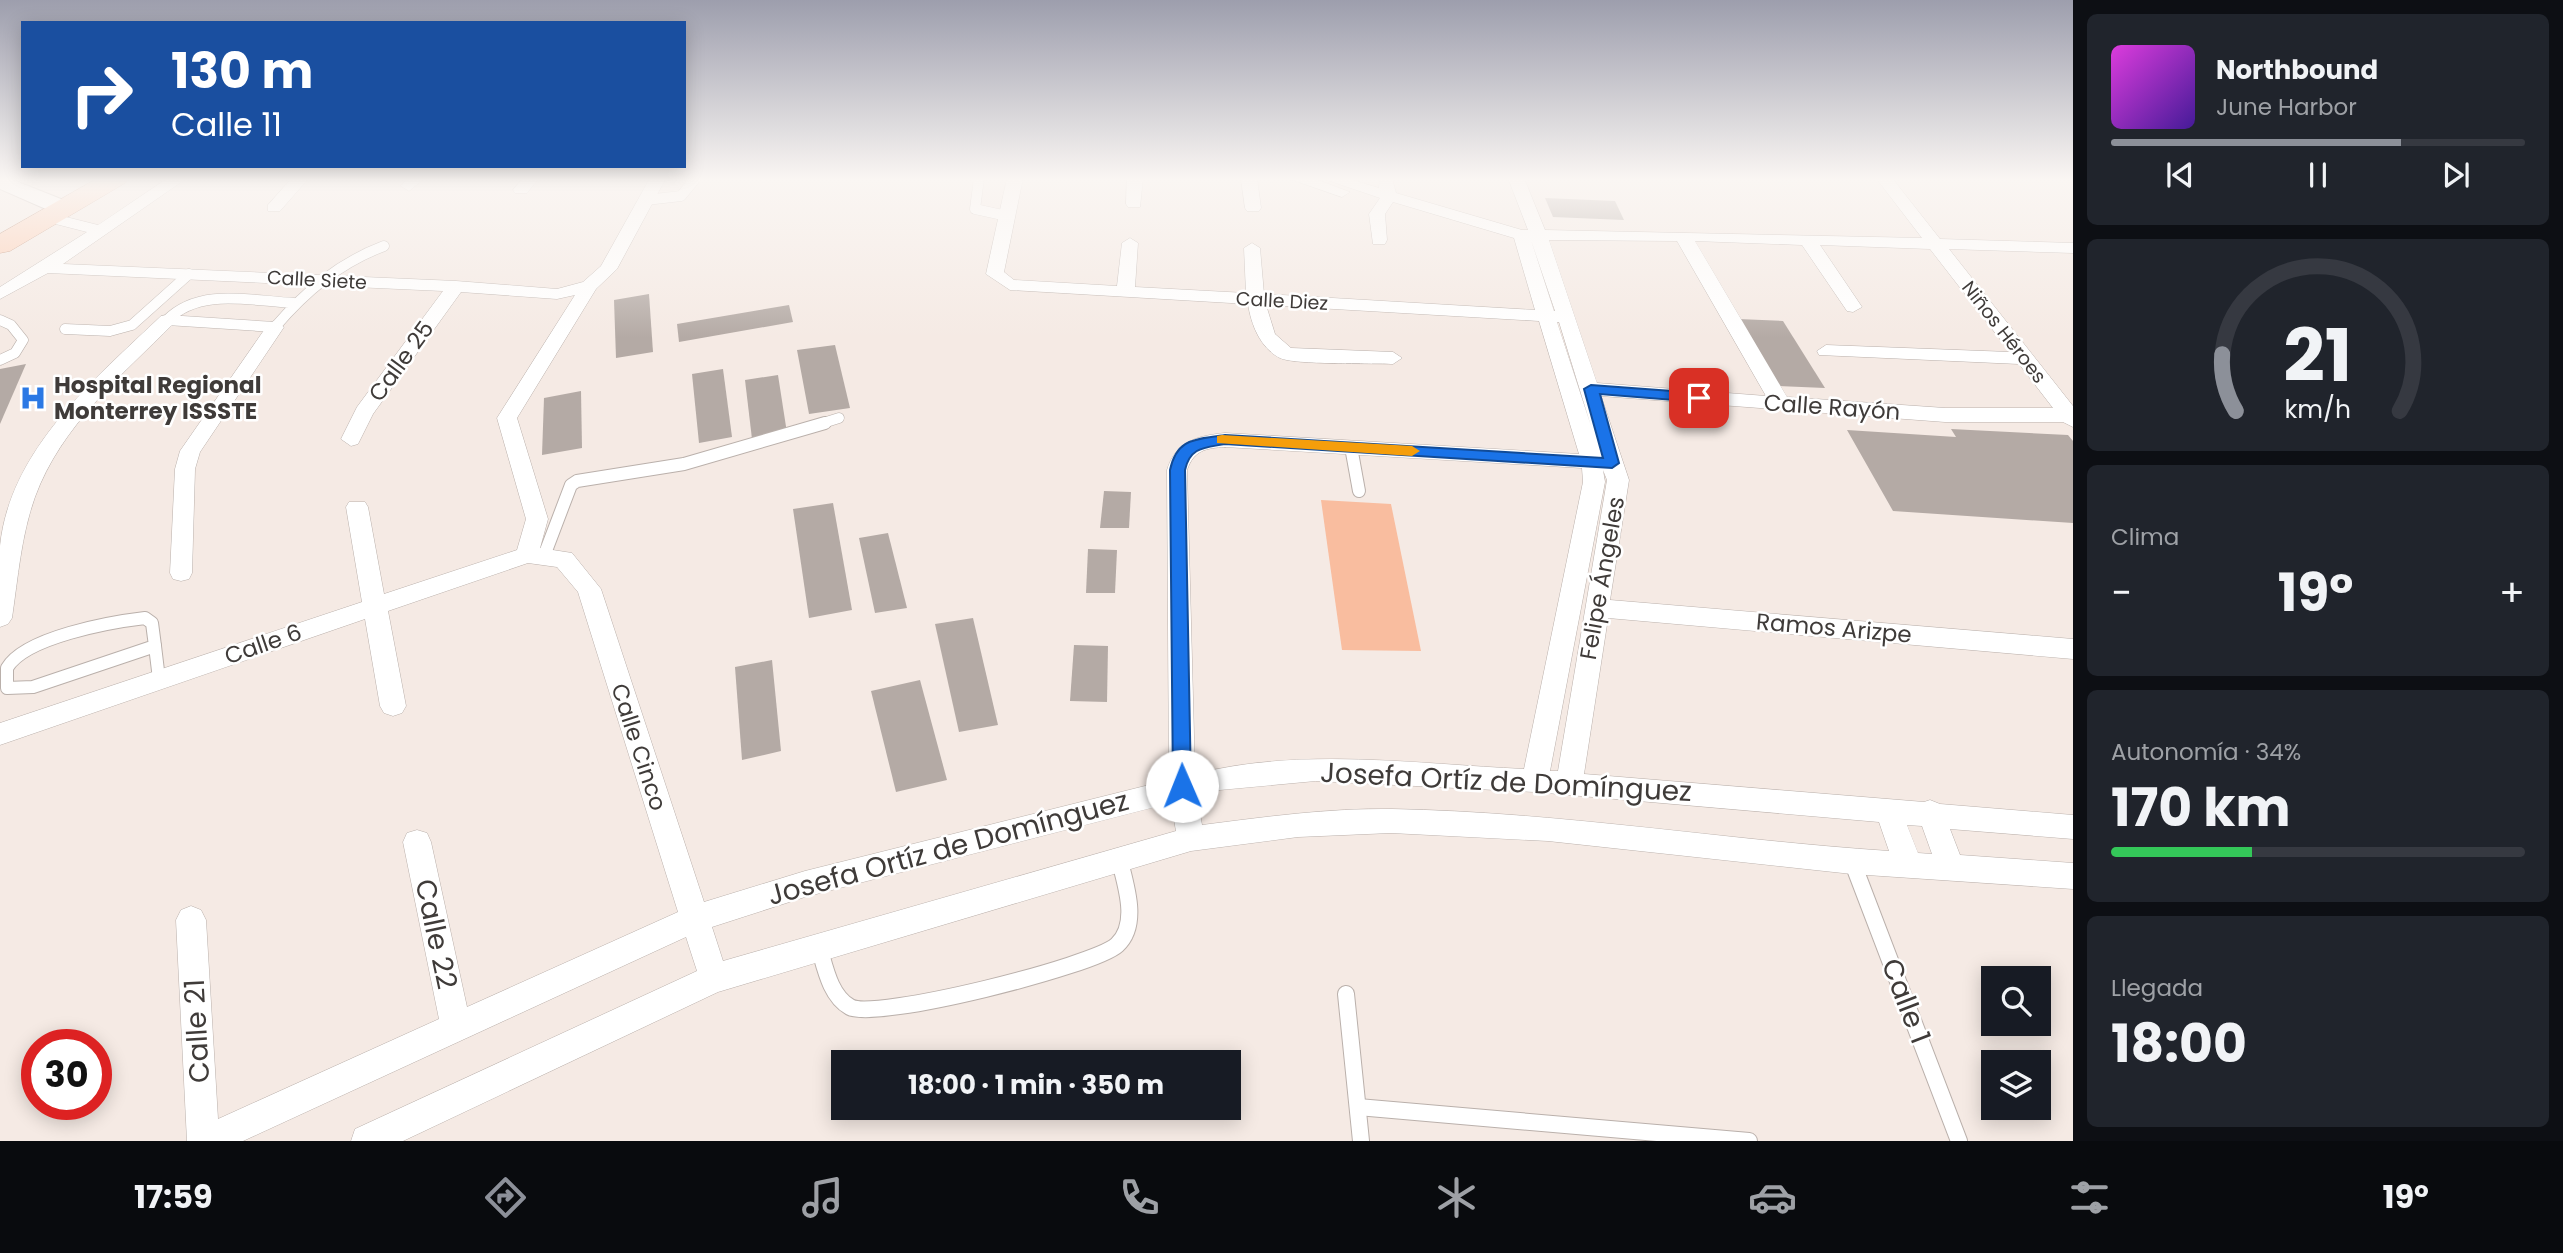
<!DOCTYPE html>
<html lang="es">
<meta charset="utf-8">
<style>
body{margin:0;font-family:Poppins,sans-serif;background:#20242c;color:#f1f3f6;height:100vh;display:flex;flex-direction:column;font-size:26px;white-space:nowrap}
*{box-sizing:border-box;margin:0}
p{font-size:23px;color:#9ea1a6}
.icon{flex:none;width:38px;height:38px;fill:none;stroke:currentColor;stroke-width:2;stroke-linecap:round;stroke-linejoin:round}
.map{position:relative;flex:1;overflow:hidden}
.sheet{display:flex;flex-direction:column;gap:14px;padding:14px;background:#0d0f14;width:490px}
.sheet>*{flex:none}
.hud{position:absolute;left:21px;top:21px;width:665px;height:147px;border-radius:0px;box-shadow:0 4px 18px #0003;background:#1a4fa0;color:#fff;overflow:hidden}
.tools{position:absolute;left:1981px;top:966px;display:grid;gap:14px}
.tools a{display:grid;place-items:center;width:70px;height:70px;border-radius:0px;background:#171b24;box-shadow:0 4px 18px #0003;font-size:35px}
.speed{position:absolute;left:21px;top:1029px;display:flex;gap:14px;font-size:35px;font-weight:700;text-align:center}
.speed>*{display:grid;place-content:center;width:91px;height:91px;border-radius:50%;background:#171b24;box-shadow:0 4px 18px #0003;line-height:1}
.speed .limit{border:10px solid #d22;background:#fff;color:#111}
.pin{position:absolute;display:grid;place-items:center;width:60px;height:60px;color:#fff;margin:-30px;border-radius:14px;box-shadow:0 4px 10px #0006}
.me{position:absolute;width:77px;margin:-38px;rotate:359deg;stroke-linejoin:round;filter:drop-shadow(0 0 5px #0008)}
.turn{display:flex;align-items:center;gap:24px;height:147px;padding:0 35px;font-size:32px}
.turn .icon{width:91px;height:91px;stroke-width:2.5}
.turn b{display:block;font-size:49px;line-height:60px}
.big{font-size:52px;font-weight:700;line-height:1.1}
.sheet .tile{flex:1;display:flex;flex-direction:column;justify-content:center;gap:10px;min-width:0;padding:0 24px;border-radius:10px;background:#20242c}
.sheet .dial{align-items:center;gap:0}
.dial svg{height:182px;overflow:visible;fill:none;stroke:#363941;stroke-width:7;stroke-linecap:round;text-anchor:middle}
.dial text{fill:#f1f3f6;stroke:none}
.song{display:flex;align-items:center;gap:21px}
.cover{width:84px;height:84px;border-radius:10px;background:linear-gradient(135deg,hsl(300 70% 55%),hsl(260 70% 35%))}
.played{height:7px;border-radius:4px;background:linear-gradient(90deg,#8c9099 70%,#363941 70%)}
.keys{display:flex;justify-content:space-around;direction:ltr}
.heat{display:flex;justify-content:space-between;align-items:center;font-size:38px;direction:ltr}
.charge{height:10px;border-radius:5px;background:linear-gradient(90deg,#34c759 34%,#363941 0)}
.trip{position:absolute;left:831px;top:1050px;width:410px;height:70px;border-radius:0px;background:#171b24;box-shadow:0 4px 18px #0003;font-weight:700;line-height:70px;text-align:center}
.menu{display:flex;height:112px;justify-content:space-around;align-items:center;background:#090b0e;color:#9ea1a6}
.menu .icon{width:49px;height:49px}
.menu .active{color:#8c9099}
.menu b{font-size:32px;color:#f1f3f6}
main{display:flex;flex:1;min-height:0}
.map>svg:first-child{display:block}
.green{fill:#f9bd9f}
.building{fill:#b4aaa5}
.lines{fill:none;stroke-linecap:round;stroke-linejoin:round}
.service-far2-casing{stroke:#bab0ab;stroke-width:11}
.service-far1-casing{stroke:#bab0ab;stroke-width:14}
.service-casing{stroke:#bab0ab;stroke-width:18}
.minor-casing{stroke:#bab0ab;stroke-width:1}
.tertiary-casing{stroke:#bab0ab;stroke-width:2}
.primary-casing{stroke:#ba856a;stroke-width:1}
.service-far2{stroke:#fff;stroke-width:10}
.service-far1{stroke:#fff;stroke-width:12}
.service{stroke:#fff;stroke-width:16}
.minor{fill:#fff;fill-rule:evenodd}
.tertiary{fill:#fff;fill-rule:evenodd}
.primary{fill:#fdceb5;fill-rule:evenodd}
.route{fill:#1a73e8;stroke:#114b97;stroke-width:2}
.slow{fill:#f59e0b}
.labels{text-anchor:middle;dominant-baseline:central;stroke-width:5;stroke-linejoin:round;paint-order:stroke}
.far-street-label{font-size:19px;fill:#3f3b39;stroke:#fff}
.street-label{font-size:23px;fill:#3f3b39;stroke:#fff}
.poi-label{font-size:23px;font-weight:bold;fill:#3f3b39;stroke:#fff;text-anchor:start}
.near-street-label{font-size:28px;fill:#3f3b39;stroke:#fff}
</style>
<main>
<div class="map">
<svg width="2073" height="1141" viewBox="0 0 2073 1141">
<rect width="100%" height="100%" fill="#f5eae4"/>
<path class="green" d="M1321 500 1391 504 1421 651 1342 650Z"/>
<g class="building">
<path d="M1545 198 1615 201 1624 220 1553 217Z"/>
<path d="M649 294 653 352 616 358 614 300Z"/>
<path d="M789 305 793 322 679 342 677 324Z"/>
<path d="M1738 319 1783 321 1825 388 1777 386Z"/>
<path d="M835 345 850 408 809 414 797 350Z"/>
<path d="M26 364 0 424V369Z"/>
<path d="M723 369 732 437 699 443 692 374Z"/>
<path d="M778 375 787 433 752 439 745 380Z"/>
<path d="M581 391 582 448 542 455 544 398Z"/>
<path d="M1951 429 2068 435 2073 441V523L1893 511 1847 430 1956 437Z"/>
<path d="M1104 491 1131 492 1129 528H1100Z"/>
<path d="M833 503 852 610 809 618 793 509Z"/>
<path d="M888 533 907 608 875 613 859 538Z"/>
<path d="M1088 549 1117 550 1115 593H1086Z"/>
<path d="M973 618 998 725 959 732 935 624Z"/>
<path d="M1074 645 1108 646 1107 702 1070 701Z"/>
<path d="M772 660 781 751 742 760 735 667Z"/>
<path d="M920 680 947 780 896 792 871 691Z"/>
</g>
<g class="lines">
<g class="service-far2-casing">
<g id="service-far2">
<path d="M979 178 975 209 1007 216"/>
<path d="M646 200 681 196 696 178"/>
<path d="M294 303C251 301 200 287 167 320L275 327C306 291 339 263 384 246"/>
<path d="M0 320 11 325 23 340 15 353 0 360"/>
<path d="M65 329 110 331 132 325 189 274"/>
<path d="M820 424 839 418"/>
</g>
</g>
<g class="service-far1-casing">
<g id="service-far1">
<path d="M1351 447 1359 491"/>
<path d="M544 556 571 485 577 481 684 464 825 423"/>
<path d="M145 618 152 623 155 646 33 687 7 688V668C25 637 111 622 145 618Z"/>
<path d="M155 646 159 679"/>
</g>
</g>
<g class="service-casing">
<g id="service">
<path d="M1852 861 1959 1141"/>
<path d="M819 947C825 967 830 996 850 1007 875 1021 1094 966 1117 945 1140 924 1125 883 1119 858"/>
<path d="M1346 994 1361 1141"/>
<path d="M1358 1107 1749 1141"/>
</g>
</g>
<g class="minor-casing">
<g id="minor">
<path d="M168 178H187L63 264 456 281 557 289 583 282 601 266 650 178H666L617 269 596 289 517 418 548 519 540 548 572 553 601 589 704 902 805 871 1169 780 1167 470C1176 441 1197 436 1225 433L1579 454 1539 321 1266 305 1275 334 1291 348 1393 352 1402 358 1393 364C1372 363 1294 365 1280 358 1260 348 1251 324 1248 304L1010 290 986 274 1007 178H1023L1004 272 1014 280 1117 286 1122 243 1130 238 1138 243 1135 287 1246 293 1244 248 1252 243 1260 248 1264 294 1535 310 1514 238 1393 202 1385 214 1387 240 1385 244H1373L1369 214 1380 198 1321 178H1346L1379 188 1380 178H1392L1396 193 1522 230H1528L1508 178H1524L1545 230 1922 238 1876 178H1892L1940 239 2073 243V253L1949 249 2073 406V427L2063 422H1945L1601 396 1629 480 1610 600 2073 639V659L1608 618 1584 774 1924 802 1930 800 1940 804 2073 815V839L1950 829 1960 855 2073 863V889L1852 874 1548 841 1391 833 1298 837 1191 851 718 992 403 1141H351L355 1129 697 971 686 937 243 1141H187L176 920 181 910 191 906 201 910 206 920 218 1119 439 1019 403 842 407 833 417 830 427 833 431 842 467 1007 678 912 578 592 557 567 528 563 388 611 406 706 402 713 393 716 384 713 380 706 365 619 0 745V723L362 602 346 507 349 502H365L368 507 384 594 517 550 526 519 497 418 575 295 557 299 461 292 373 414 358 444 351 446 341 439 357 407 443 291 48 273 0 299V287L87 232 40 220V214L46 212 98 225ZM1531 240 1555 311H1554ZM1549 240 1677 241 1766 396 1597 383ZM1695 241 1802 245 1847 311 1853 312 1862 307 1820 245 1930 249 2010 352 1826 345 1817 351 1819 355 2019 364 2053 408H1945L1787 397ZM1557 322H1559L1591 426ZM1225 447 1582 468 1583 482 1524 769C1416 764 1301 747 1195 774L1187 470C1194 450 1206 448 1225 447ZM1603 470 1607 480 1558 771H1550L1605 482ZM1316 781 1535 792 1879 822 1889 851C1723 840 1559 812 1392 809 1329 808 1265 817 1202 825L1197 796 1220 790ZM1171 803 1176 831 723 961 712 927 805 897ZM1907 825 1922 826 1932 854 1918 853Z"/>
<path d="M292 178H309L280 211H268V205Z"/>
<path d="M408 178H425L409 191 401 186Z"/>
<path d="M523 178H539L527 193H515L513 190Z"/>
<path d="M1127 178H1143L1140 207H1128L1126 204Z"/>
<path d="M1241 178H1257L1261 208 1259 211H1247L1245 208Z"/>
<path d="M1287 178H1312L1350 192 1342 197Z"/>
<path d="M167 315 173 316 176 320 173 324C121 376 61 426 35 497 21 536 18 578 12 618L8 624 0 627C0 601 0 572 0 546 10 449 95 379 161 316Z"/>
<path d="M275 321 284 327 200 452 195 469 192 573 189 579 181 581 173 579 170 573 175 469 180 451 269 323Z"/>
</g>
</g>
<g class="tertiary-casing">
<path id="tertiary" d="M0 178H8L71 203 74 208 71 213H55L0 189Z"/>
</g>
<g class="primary-casing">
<path id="primary" d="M98 178H129L125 183 10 251 0 253V234Z"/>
</g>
<use href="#service-far2" class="service-far2"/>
<use href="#service-far1" class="service-far1"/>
<use href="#service" class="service"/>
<use href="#minor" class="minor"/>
<use href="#tertiary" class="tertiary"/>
<use href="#primary" class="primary"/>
</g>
<linearGradient id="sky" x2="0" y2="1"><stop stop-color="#9d9ead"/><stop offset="0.53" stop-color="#faf6f3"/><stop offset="1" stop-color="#faf6f3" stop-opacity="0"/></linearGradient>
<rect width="2073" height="338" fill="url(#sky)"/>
<path class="route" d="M1591 385 1699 393 1706 398 1699 402 1600 394 1619 463 1612 468 1225 444C1204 448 1190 447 1185 470L1191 786 1189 792H1176L1173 786 1170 470C1177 437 1196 440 1225 435L1603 458 1584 389Z"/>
<path class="slow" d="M1222 435 1412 446 1420 451 1412 456 1217 443V436Z"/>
<defs>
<g id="hospital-bare" transform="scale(2.1)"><path d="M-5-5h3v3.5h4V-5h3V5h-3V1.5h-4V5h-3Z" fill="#2b78e4" stroke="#fff" stroke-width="2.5" paint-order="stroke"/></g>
</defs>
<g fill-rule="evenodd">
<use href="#hospital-bare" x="33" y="398"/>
</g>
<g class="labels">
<g class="far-street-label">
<text transform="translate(317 280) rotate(3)">Calle Siete</text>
<text transform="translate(1282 301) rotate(3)">Calle Diez</text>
<text transform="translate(2004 332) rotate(52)">Niños Héroes</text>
</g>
<g class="street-label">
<text transform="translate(401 361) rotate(-54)">Calle 25</text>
<text transform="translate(1832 407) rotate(4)">Calle Rayón</text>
<text transform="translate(1602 578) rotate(-80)">Felipe Ángeles</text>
<text transform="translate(1834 628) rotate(5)">Ramos Arizpe</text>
<text transform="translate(263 644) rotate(-19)">Calle 6</text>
<text transform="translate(639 747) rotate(72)">Calle Cinco</text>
</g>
<g class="poi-label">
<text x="54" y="385">Hospital Regional<tspan x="54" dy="26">Monterrey ISSSTE</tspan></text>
</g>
<g class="near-street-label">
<text transform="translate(1506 782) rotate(3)">Josefa Ortíz de Domínguez</text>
<text transform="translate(948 848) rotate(-15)">Josefa Ortíz de Domínguez</text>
<text transform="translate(436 934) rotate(78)">Calle 22</text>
<text transform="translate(1906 1001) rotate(69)">Calle 1</text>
<text transform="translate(197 1031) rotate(-93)">Calle 21</text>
</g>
</g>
</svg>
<div class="tools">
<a><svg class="icon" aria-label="search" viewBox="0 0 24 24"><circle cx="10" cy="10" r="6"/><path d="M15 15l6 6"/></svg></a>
<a><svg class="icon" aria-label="layers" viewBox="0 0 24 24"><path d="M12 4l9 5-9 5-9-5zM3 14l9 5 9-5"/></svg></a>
</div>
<div class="speed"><div class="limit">30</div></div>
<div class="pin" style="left:1699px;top:398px;background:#d93025"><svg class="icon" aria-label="arrive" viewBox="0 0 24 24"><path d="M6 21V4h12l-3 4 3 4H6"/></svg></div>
<svg class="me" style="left:1182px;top:786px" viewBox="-20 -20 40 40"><circle r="19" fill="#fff"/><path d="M0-13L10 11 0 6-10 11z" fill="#1a73e8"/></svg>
<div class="trip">18:00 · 1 min · 350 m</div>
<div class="hud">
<div class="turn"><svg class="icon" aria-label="right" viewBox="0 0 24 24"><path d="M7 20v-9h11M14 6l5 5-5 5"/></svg><div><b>130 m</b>Calle 11</div></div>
</div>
</div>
<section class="sheet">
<div class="tile">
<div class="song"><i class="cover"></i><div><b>Northbound</b><p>June Harbor</p></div></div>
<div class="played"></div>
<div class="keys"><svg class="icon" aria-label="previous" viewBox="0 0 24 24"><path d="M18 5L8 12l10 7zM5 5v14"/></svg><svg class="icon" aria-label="pause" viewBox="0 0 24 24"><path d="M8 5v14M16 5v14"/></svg><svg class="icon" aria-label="next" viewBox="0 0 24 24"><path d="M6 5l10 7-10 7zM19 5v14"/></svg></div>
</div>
<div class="tile dial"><svg viewBox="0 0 100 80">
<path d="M14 69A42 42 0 1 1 86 69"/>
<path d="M14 69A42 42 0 0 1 8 44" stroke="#8c9099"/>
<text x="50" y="56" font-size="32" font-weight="700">21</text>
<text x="50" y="72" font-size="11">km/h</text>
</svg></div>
<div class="tile"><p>Clima</p>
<div class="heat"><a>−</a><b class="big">19°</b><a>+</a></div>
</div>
<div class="tile"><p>Autonomía · 34%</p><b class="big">170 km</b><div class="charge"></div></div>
<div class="tile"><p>Llegada</p><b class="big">18:00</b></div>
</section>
</main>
<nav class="menu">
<b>17:59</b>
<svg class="icon active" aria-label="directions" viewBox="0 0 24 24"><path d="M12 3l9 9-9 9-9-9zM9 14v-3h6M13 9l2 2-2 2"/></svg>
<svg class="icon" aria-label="music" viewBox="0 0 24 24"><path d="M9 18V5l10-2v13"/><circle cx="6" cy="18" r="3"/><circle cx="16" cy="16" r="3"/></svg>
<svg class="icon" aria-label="phone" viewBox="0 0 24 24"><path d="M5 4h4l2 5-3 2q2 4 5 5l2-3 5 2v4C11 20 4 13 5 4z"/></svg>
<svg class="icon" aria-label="climate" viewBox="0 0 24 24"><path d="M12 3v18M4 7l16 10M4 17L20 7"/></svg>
<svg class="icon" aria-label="car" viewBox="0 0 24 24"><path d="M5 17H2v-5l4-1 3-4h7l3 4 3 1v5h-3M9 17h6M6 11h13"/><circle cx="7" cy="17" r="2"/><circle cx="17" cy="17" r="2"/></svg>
<svg class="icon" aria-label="filters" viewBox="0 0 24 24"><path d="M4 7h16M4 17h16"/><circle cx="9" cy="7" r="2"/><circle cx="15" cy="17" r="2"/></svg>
<b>19°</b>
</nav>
